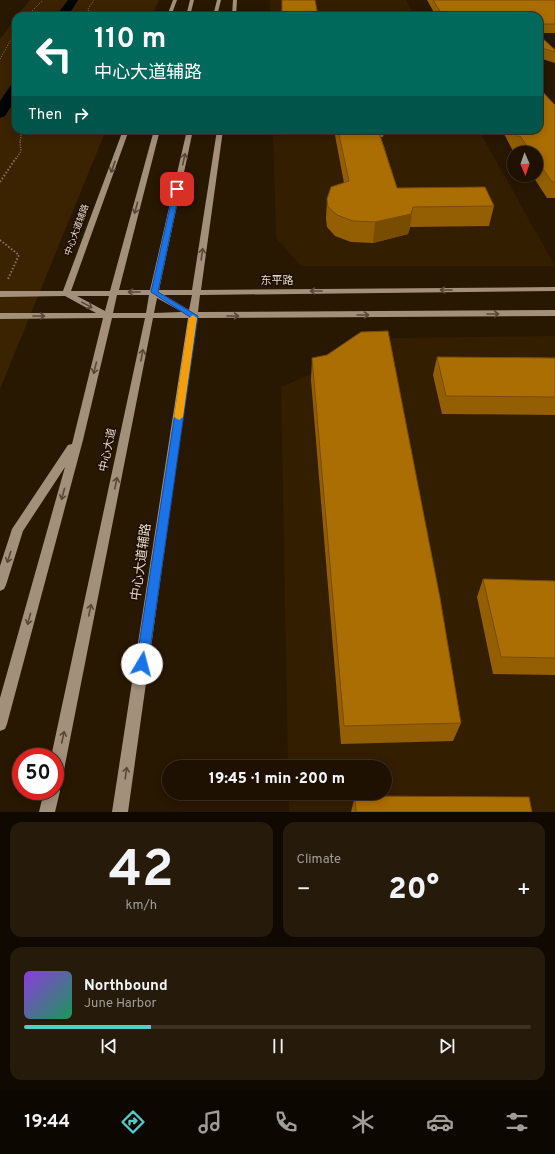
<!DOCTYPE html>
<meta charset="utf-8">
<style>
body{margin:0;font-family:Overpass,"Noto Sans SC",sans-serif;background:#261a0b;color:#f1f3f6;height:100vh;display:flex;flex-direction:column;font-size:15px;white-space:nowrap}
*{box-sizing:border-box;margin:0}
p{font-size:13px;color:#a19d99}
.icon{flex:none;width:22px;height:22px;fill:none;stroke:currentColor;stroke-width:2;stroke-linecap:round;stroke-linejoin:round}
.map{position:relative;height:812px;overflow:hidden}
.details{display:flex;flex-direction:column;gap:10px;padding:10px;background:#100901;flex:1}
.details>*{flex:none}
.guide{position:absolute;left:12px;top:12px;width:531px;height:122px;border-radius:12px;box-shadow:0 2px 10px #0003,0 0 0 1px #3c3123;background:#00695c;color:#fff;overflow:hidden}
.needle{width:26px;rotate:178deg}
.fabs{position:absolute;left:507px;top:146px;display:grid;gap:8px}
.fabs a{display:grid;place-items:center;width:36px;height:36px;border-radius:50%;background:#1e1101;box-shadow:0 2px 10px #0003,0 0 0 1px #3c3123;font-size:20px}
.speed{position:absolute;left:12px;top:748px;display:flex;gap:8px;font-size:20px;font-weight:700;text-align:center}
.speed>*{display:grid;place-content:center;width:52px;height:52px;border-radius:50%;background:#1e1101;box-shadow:0 2px 10px #0003,0 0 0 1px #3c3123;line-height:1}
.speed .limit{border:6px solid #d22;background:#fff;color:#111}
.pin{position:absolute;display:grid;place-items:center;width:34px;height:34px;color:#fff;margin:-17px;border-radius:8px;box-shadow:0 2px 6px #0006}
.me{position:absolute;width:44px;margin:-22px;rotate:8deg;stroke-linejoin:round;filter:drop-shadow(0 0 3px #0008)}
.turn{display:flex;align-items:center;gap:14px;height:84px;padding:0 16px;font-size:18px}
.turn .icon{width:52px;height:52px;stroke-width:2.5}
.turn b{display:block;font-size:28px;line-height:34px}
.then{display:flex;align-items:center;height:38px;padding:0 16px;background:#0003;gap:8px;font-size:15px}
.big{font-size:30px;font-weight:800;line-height:1.1}
.details .card{flex:1;display:flex;flex-direction:column;justify-content:center;gap:6px;min-width:0;padding:0 14px;border-radius:12px;background:#261a0b}
.details .dial{align-items:center;gap:0}
.dial b{font-size:52px;line-height:1}
.song{display:flex;align-items:center;gap:12px}
.cover{width:48px;height:48px;border-radius:6px;background:linear-gradient(135deg,hsl(270 70% 55%),hsl(150 70% 35%))}
.played{height:4px;border-radius:2px;background:linear-gradient(90deg,#53cdca 25%,#3c3123 25%)}
.keys{display:flex;justify-content:space-around;direction:ltr}
.heat{display:flex;justify-content:space-between;align-items:center;font-size:22px;direction:ltr}
.details .tiles{flex:1;display:grid;gap:10px;grid-template-columns:1fr 1fr}
.card:last-child{grid-column:span 2}
.trip{position:absolute;left:162px;top:760px;width:230px;height:40px;border-radius:20px;background:#1e1101;box-shadow:0 2px 10px #0003,0 0 0 1px #3c3123;font-weight:800;line-height:40px;text-align:center}
.tabs{display:flex;height:64px;justify-content:space-around;align-items:center;background:#0c0700;color:#a19d99}
.tabs .icon{width:28px;height:28px}
.tabs .selected{color:#53cdca}
.tabs b{font-size:18px;color:#f1f3f6}
.map>svg:first-child{display:block}
.built{fill:#341e00}
.green{fill:#3b2301}
.lines{fill:none;stroke-linecap:round;stroke-linejoin:round}
.canal{fill:#000505;fill-rule:evenodd}
.path-far2{stroke:#847563;stroke-width:1;stroke-dasharray:1 1.5;stroke-linecap:butt}
.path-far1{stroke:#847563;stroke-width:1.5;stroke-dasharray:1 1.5;stroke-linecap:butt}
.path{stroke:#847563;stroke-width:2;stroke-dasharray:1.5 2;stroke-linecap:butt}
.major{fill:#a3907b;fill-rule:evenodd}
.wall{fill:#935f02}
.shaded-wall{fill:#784d01}
.building{fill:#ab6e02;stroke:#784d01}
.oneway{stroke:#5a4837}
.route{fill:#1a73e8;stroke:#114b97}
.slow{fill:#f59e0b}
.labels{text-anchor:middle;dominant-baseline:central;stroke-width:3;stroke-linejoin:round;paint-order:stroke}
.far-street-label{font-size:9px;fill:#e6dacc;stroke:#1e0e00}
.street-label{font-size:11px;fill:#e6dacc;stroke:#1e0e00}
.near-street-label{font-size:13px;fill:#e6dacc;stroke:#1e0e00}
</style>
<div class="map">
<svg width="555" height="812" viewBox="0 0 555 812">
<rect width="100%" height="100%" fill="#281701"/>
<g class="built">
<path d="M270 0H406L415 16H270Z"/>
<path d="M273 130H479L555 266H301L276 238Z"/>
<path d="M555 336V812H289L288 793H385V767H288L281 387 393 338Z"/>
</g>
<g class="green">
<path d="M30 0H159L152 16H17Z"/>
<path d="M16 18V130H106L0 389V39Z"/>
</g>
<g class="lines">
<g class="canal">
<path d="M68 0H78L68 16H56Z"/>
<path d="M16 84V99L5 116 0 118V101L11 85Z"/>
</g>
<g class="path-far2">
<path d="M27 16 43 0"/>
<path d="M90 16 88 9 94 0"/>
<path d="M0 59 16 31"/>
</g>
<path class="path-far1" d="M16 159 21 151 20 142 22 130"/>
<g class="path">
<path d="M0 182 16 158"/>
<path d="M0 240 19 255 8 279"/>
</g>
<g class="major">
<path d="M173 0H177L171 16H167Z"/>
<path d="M190 0H194L190 16H186Z"/>
<path d="M217 0H221L217 16H213Z"/>
<path d="M233 0H237L236 16H232Z"/>
<path d="M123 130H129L71 291H110L154 130H160L119 290H150L187 130H193L159 290H192L217 130H223L201 290 555 287V291L200 295 198 312 555 310V316L197 318 128 812H112L188 318H153L63 775 60 780 55 783V757H51L145 318H112L83 440 7 724 5 729 0 731V698L65 467 23 531 6 585 4 589 0 591V566L12 529 68 445 72 444 103 318 0 319V313H96L65 296 0 297V291H63ZM117 295H149L146 313H113ZM164 295H192L189 310ZM77 296H109L105 311ZM157 298 182 312 154 313Z"/>
<path d="M55 784 58 785 60 791 55 812H39L44 791H55Z"/>
</g>
</g>
<g class="wall">
<path d="M427 0H555V33H539V16H436Z"/>
<path d="M539 35 555 50V63L539 58Z"/>
<path d="M555 105V198H547L532 175H536V153H518L517 151H513L502 130H539Z"/>
<path d="M334 130H426L425 132 384 133 383 137H381L397 188 494 206 489 226 410 227 408 234 373 243 351 242 335 236 327 227 326 219 327 199 344 183Z"/>
<path d="M437 357 555 358V415L442 414 433 375Z"/>
<path d="M312 358 461 723 453 741 341 744 311 380Z"/>
<path d="M483 579 555 581V675L493 674 477 597Z"/>
<path d="M355 796 532 812H351Z"/>
</g>
<path class="shaded-wall" d="M413 207 410 227 408 234 373 243 375 222Z"/>
<g class="building">
<path d="M282 0H315L318 16H282Z"/>
<path d="M433 0H555V24H539V16H443Z"/>
<path d="M539 35 555 50V52L539 47Z"/>
<path d="M539 88 555 105V182H552L536 159V153H532L520 136H517L513 130H539Z"/>
<path d="M338 130H378L397 188 485 187 494 206 413 207 411 214 375 222 353 221 337 215 328 207 327 199 331 187 349 181Z"/>
<path d="M388 331 440 598 461 723 344 726 312 358 327 355 361 332Z"/>
<path d="M437 357 555 358V397L446 396Z"/>
<path d="M483 579 555 581V658L501 657Z"/>
<path d="M355 796 529 797 532 812H356Z"/>
</g>
<defs><path id="oneway-shaft" d="M-6 0H5M1.5-3L5.5 0L1.5 3" fill="none" stroke-width="1.6" stroke-linecap="round" stroke-linejoin="round"/></defs>
<g class="oneway">
<use href="#oneway-shaft" transform="translate(184 159) rotate(-78)"/>
<use href="#oneway-shaft" transform="translate(113 167) rotate(110)"/>
<use href="#oneway-shaft" transform="translate(136 208) rotate(105)"/>
<use href="#oneway-shaft" transform="translate(202 254) rotate(-82)"/>
<use href="#oneway-shaft" transform="translate(446 290) rotate(180)"/>
<use href="#oneway-shaft" transform="translate(316 291) rotate(180)"/>
<use href="#oneway-shaft" transform="translate(134 292) rotate(-180)"/>
<use href="#oneway-shaft" transform="translate(87 305) rotate(29)"/>
<use href="#oneway-shaft" transform="translate(493 314)"/>
<use href="#oneway-shaft" transform="translate(363 315)"/>
<use href="#oneway-shaft" transform="translate(39 316)"/>
<use href="#oneway-shaft" transform="translate(233 316)"/>
<use href="#oneway-shaft" transform="translate(142 355) rotate(-79)"/>
<use href="#oneway-shaft" transform="translate(95 368) rotate(104)"/>
<use href="#oneway-shaft" transform="translate(116 483) rotate(-78)"/>
<use href="#oneway-shaft" transform="translate(63 494) rotate(105)"/>
<use href="#oneway-shaft" transform="translate(9 557) rotate(108)"/>
<use href="#oneway-shaft" transform="translate(90 610) rotate(-78)"/>
<use href="#oneway-shaft" transform="translate(29 619) rotate(105)"/>
<use href="#oneway-shaft" transform="translate(63 737) rotate(-78)"/>
<use href="#oneway-shaft" transform="translate(126 773) rotate(-82)"/>
</g>
<path class="route" d="M177 187 180 189 158 292 198 316 148 664 146 668 142 670 137 668 136 664 190 317 151 292 174 189Z"/>
<path class="slow" d="M193 315 197 318 183 417 179 420 174 417 189 318Z"/>
<g class="labels">
<g class="far-street-label">
<text transform="translate(77 230) rotate(-70)">中心大道辅路</text>
</g>
<g class="street-label">
<text x="277" y="281">东平路</text>
<text transform="translate(108 450) rotate(-78)">中心大道</text>
</g>
<g class="near-street-label">
<text transform="translate(142 562) rotate(-82)">中心大道辅路</text>
</g>
</g>
</svg>
<div class="fabs">
<a><svg class="needle" viewBox="-14 -14 28 28"><path d="M0-13l5 13h-10z" fill="#e53935"/><path d="M0 13l5-13h-10z" fill="#a19d99"/></svg></a>
</div>
<div class="speed"><div class="limit">50</div></div>
<div class="pin" style="left:177px;top:189px;background:#d93025"><svg class="icon" aria-label="arrive" viewBox="0 0 24 24"><path d="M6 21V4h12l-3 4 3 4H6"/></svg></div>
<svg class="me" style="left:142px;top:664px" viewBox="-20 -20 40 40"><circle r="19" fill="#fff"/><path d="M0-13L10 11 0 6-10 11z" fill="#1a73e8"/></svg>
<div class="trip">19:45 · 1 min · 200 m</div>
<div class="guide">
<div class="turn"><svg class="icon" aria-label="left" viewBox="0 0 24 24"><path d="M17 20v-9H6M10 6l-5 5 5 5"/></svg><div><b>110 m</b>中心大道辅路</div></div>
<div class="then">Then<svg class="icon" aria-label="right" viewBox="0 0 24 24"><path d="M7 20v-9h11M14 6l5 5-5 5"/></svg></div>
</div>
</div>
<section class="details">
<div class="tiles">
<div class="card dial"><b>42</b><p>km/h</p></div>
<div class="card"><p>Climate</p>
<div class="heat"><a>−</a><b class="big">20°</b><a>+</a></div>
</div>
<div class="card">
<div class="song"><i class="cover"></i><div><b>Northbound</b><p>June Harbor</p></div></div>
<div class="played"></div>
<div class="keys"><svg class="icon" aria-label="previous" viewBox="0 0 24 24"><path d="M18 5L8 12l10 7zM5 5v14"/></svg><svg class="icon" aria-label="pause" viewBox="0 0 24 24"><path d="M8 5v14M16 5v14"/></svg><svg class="icon" aria-label="next" viewBox="0 0 24 24"><path d="M6 5l10 7-10 7zM19 5v14"/></svg></div>
</div>
</div>
</section>
<nav class="tabs">
<b>19:44</b>
<svg class="icon selected" aria-label="directions" viewBox="0 0 24 24"><path d="M12 3l9 9-9 9-9-9zM9 14v-3h6M13 9l2 2-2 2"/></svg>
<svg class="icon" aria-label="music" viewBox="0 0 24 24"><path d="M9 18V5l10-2v13"/><circle cx="6" cy="18" r="3"/><circle cx="16" cy="16" r="3"/></svg>
<svg class="icon" aria-label="phone" viewBox="0 0 24 24"><path d="M5 4h4l2 5-3 2q2 4 5 5l2-3 5 2v4C11 20 4 13 5 4z"/></svg>
<svg class="icon" aria-label="climate" viewBox="0 0 24 24"><path d="M12 3v18M4 7l16 10M4 17L20 7"/></svg>
<svg class="icon" aria-label="car" viewBox="0 0 24 24"><path d="M5 17H2v-5l4-1 3-4h7l3 4 3 1v5h-3M9 17h6M6 11h13"/><circle cx="7" cy="17" r="2"/><circle cx="17" cy="17" r="2"/></svg>
<svg class="icon" aria-label="filters" viewBox="0 0 24 24"><path d="M4 7h16M4 17h16"/><circle cx="9" cy="7" r="2"/><circle cx="15" cy="17" r="2"/></svg>
</nav>
